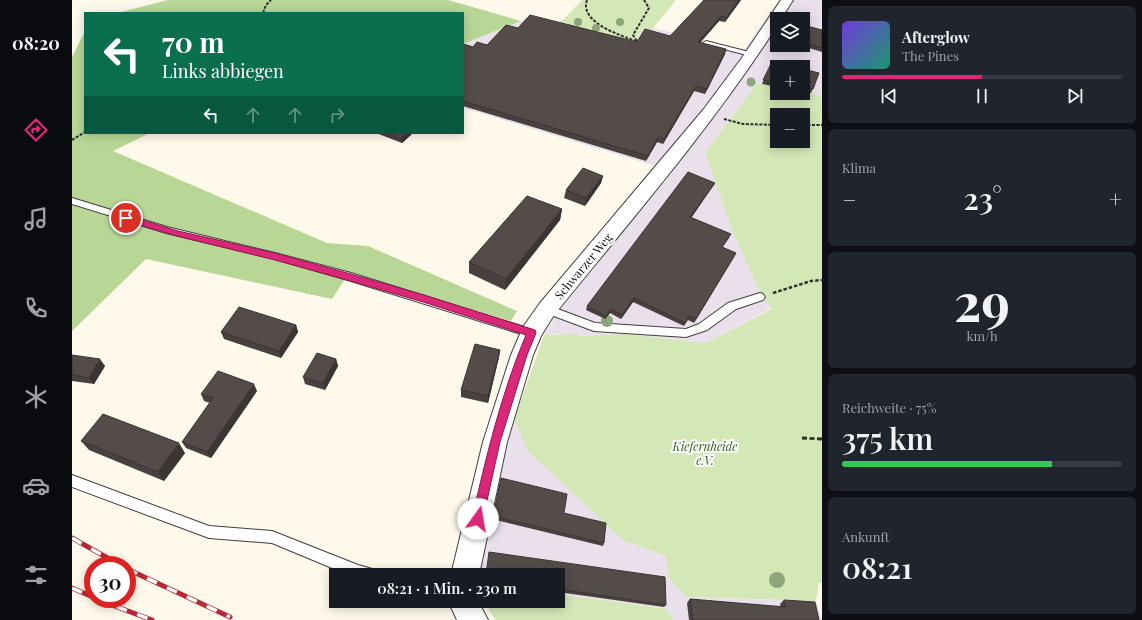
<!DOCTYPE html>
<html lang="de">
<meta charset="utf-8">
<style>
body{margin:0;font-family:"Playfair Display",serif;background:#20242c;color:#f1f3f6;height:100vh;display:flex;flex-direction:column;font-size:15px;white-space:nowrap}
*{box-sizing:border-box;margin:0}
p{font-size:13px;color:#9ea1a6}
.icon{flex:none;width:22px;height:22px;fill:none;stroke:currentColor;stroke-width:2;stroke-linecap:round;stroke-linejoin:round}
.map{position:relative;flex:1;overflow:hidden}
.panel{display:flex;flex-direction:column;gap:6px;padding:6px;background:#0d0f14;width:320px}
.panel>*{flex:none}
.top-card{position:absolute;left:12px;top:12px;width:380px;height:122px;border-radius:0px;box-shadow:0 2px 10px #0003;background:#0b6e4f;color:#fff;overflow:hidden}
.fabs{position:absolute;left:698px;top:12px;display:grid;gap:8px}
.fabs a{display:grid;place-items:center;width:40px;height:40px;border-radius:0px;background:#171b24;box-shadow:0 2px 10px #0003;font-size:20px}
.speed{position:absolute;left:12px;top:556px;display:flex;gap:8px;font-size:20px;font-weight:700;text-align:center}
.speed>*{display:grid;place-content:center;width:52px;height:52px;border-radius:50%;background:#171b24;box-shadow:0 2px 10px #0003;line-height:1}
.speed .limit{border:6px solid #d22;background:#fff;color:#111}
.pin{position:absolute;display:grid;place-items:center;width:34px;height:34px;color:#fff;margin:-17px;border:2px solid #fff;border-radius:50%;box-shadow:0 1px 4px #0007}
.me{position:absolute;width:44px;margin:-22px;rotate:13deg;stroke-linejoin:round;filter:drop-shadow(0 0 3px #0008)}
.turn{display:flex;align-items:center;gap:14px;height:84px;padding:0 12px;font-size:18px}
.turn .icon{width:52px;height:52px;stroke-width:2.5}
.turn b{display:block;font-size:28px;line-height:34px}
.lanes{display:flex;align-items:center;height:38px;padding:0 12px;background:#0003;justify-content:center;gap:20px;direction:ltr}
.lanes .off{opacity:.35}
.big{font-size:30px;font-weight:600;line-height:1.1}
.panel .widget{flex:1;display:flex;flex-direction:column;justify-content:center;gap:6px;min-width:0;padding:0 14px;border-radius:6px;background:#20242c}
.panel .dial{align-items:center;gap:0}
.dial b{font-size:52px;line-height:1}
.song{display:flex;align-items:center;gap:12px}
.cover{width:48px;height:48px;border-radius:6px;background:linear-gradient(135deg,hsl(260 70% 55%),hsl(160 70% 35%))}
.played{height:4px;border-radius:2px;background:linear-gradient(90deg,#db2777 50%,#363941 50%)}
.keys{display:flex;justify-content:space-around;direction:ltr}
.heat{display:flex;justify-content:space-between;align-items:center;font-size:22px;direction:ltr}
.charge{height:6px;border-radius:3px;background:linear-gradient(90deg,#34c759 75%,#363941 0)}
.trip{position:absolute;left:257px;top:568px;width:236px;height:40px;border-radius:0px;background:#171b24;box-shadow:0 2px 10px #0003;font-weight:600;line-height:40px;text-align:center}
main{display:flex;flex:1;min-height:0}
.tab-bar{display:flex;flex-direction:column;width:72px;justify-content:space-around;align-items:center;background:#090b0e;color:#9ea1a6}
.tab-bar .icon{width:28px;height:28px}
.tab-bar .current{color:#db2777}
.tab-bar b{font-size:18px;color:#f1f3f6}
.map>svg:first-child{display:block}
.industrial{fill:#e9e0eb;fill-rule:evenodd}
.green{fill:#d3e7b7;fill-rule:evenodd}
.forest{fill:#b8d796}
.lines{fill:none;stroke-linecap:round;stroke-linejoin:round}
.lane-casing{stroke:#3f3f3f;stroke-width:2}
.street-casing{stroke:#3f3f3f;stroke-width:2}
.path-far2{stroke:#2e2e2e;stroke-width:2;stroke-dasharray:3 1.5;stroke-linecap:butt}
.path-far1{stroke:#2e2e2e;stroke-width:2.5;stroke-dasharray:3.5 2;stroke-linecap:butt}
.path{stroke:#2e2e2e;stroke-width:3;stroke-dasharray:5 2.5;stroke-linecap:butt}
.lane{fill:#fff;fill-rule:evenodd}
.street{fill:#fff;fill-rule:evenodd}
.rail-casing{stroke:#b72938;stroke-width:5}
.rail{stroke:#fff;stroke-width:3.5;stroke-dasharray:11;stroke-linecap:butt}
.tree{fill:#8da57b}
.wall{fill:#48413f}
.shaded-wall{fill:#3b3533}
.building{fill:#544c49;stroke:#3b3533}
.route{fill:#db2777;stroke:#8e194d}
.labels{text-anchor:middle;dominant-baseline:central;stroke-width:4;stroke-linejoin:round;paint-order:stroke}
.street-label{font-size:12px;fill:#0c0c0c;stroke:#fff}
.park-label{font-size:12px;font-style:italic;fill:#31611f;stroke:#fff}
</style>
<main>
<nav class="tab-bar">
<b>08:20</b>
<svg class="icon current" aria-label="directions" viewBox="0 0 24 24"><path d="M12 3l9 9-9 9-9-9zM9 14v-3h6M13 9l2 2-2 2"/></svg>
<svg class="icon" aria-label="music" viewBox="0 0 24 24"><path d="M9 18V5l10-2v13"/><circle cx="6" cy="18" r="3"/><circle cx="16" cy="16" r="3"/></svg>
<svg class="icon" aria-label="phone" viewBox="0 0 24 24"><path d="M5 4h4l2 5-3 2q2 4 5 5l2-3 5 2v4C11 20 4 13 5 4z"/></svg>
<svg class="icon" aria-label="climate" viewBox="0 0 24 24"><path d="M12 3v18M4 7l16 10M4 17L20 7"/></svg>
<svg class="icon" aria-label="car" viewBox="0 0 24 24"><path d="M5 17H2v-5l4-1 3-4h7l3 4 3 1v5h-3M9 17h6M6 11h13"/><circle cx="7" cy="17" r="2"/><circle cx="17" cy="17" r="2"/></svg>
<svg class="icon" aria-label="filters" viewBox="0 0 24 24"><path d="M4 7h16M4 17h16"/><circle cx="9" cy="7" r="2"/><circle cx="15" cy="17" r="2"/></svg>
</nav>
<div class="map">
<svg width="750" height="620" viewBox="0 0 750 620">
<rect width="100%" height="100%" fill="#fef9eb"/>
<g class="industrial">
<path d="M707 0H750V96L731 91V67H705V88L685 83 633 153 661 233 689 294 700 308 634 343 554 334 507 336 504 334 472 335 491 305 600 173 580 165 391 108V44L457 18 560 44 568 33 581 28 662 48 673 49ZM705 19H731V45H705Z"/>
<path d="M442 420 457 451 552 541 594 556 596 577 614 597 744 601 750 620H602L594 609 486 594V575H407L410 553 425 479Z"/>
</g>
<g class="green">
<path d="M510 0H604L581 28 568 33 560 44 486 25Z"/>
<path d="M685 83 705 88V93H731V91L750 96V583H747L744 601 614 597 596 577 594 556 552 541 456 451 442 420 472 335 504 334 507 336 554 334 634 343 700 309 689 294 661 233 633 153ZM705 115H731V141H705Z"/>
<path d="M486 594 594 609 602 620H424L417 610 414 601H486Z"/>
</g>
<g class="forest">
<path d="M96 0H376L449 21 391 44V13H45Z"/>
<path d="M13 31V133H78L41 151 255 243 296 246 445 311 439 321 277 273 260 299 74 259 0 331V57Z"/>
</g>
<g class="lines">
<g class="lane-casing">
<g id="lane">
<path d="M634 41 681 53 682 54 679 56 632 44 631 43Z"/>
<path d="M0 198 95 227 203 253 279 273 459 329 463 330 464 333 463 336 459 337 279 281 203 259 94 233 0 204Z"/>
<path d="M688 293 691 294 693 297 691 300 664 309 635 330 614 337 522 331 471 312 470 309 471 306 475 305 523 323 614 329 627 324 656 303Z"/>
<path d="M0 475 137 526 200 531 286 565 304 570 306 575H277L200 543 137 538 0 487Z"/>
</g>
</g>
<g class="street-casing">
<g id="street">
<path d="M709 0H721L709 19H705V26C639 128 559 220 482 315L469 336 461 355 435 442 407 575H379L411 442 439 355 451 327 468 303 631 110 669 59Z"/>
<path d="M378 601H406L416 620H385L378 605Z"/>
</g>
</g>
<g class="path-far2">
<path d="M515 0C507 23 550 36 567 42"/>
<path d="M191 13 194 5 199 0"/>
<path d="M565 41 561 35 577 8 572 0"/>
<path d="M652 119 671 124 705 125"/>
<path d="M731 125H750"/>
<path d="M0 140 13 132"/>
</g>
<path class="path-far1" d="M701 293 739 281 750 280"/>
<path class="path" d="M730 438 750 439"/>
<use href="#lane" class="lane"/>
<use href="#street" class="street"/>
<g class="rail-casing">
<g id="rail">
<path d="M0 538 48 565"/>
<path d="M55 569 158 617"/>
<path d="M0 588 21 597"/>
<path d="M24 599 80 620"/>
</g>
</g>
<use href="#rail" class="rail"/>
</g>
<g class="tree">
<circle cx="506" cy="22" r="4"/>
<circle cx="548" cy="22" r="4"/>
<circle cx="524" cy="28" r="4"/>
<circle cx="679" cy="82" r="4.5"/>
<circle cx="535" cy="321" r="6"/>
<circle cx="705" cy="580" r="8"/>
</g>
<g class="wall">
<path d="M669 0 653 22 647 21 628 43 654 49 653 54 633 94 622 91 591 144 585 142 574 161 391 106V44L401 47 415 45 446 28 565 42 598 36Z"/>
<path d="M731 25 750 30V52L727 45H731Z"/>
<path d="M700 62 705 67V87L690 84Z"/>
<path d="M731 69 747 73 739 93 731 91Z"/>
<path d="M304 133H341L330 143Z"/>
<path d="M531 176 529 183 513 206 492 198 494 190Z"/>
<path d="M643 183 641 186 619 218 657 238 650 248 664 253 622 323 616 320 612 326 561 302 549 319 538 313 533 319 514 310 515 306Z"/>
<path d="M490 209 488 220 433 290 397 273V262Z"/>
<path d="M224 325 226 332 209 358 152 339 149 332Z"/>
<path d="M428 350 427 357 416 403 389 397V390Z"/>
<path d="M0 355 33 366 22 384 0 381Z"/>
<path d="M264 359 266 366 253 390 233 384 231 377Z"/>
<path d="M185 391 139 458 114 448 110 442 138 403 132 401 129 394Z"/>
<path d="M9 441 113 453 92 481 17 450Z"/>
<path d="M421 516 532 543 531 546 420 519Z"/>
<path d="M486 575 594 605 592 607 486 592Z"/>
<path d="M618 599 709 607 708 604 712 600 747 620H617L615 603Z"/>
</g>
<g class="shaded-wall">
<path d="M667 0H669L653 22 654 18Z"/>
<path d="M649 16 647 21 624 47 626 42Z"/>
<path d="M654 49 653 54 633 94 635 89Z"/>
<path d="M624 86 622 91 591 144 592 139Z"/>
<path d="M336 133H341L330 143 329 139Z"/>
<path d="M586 137 585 142 574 161 576 156Z"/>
<path d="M531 176 529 183 513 206 514 198Z"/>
<path d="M643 183 641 186 617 221 618 217Z"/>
<path d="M490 209 488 220 433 290 434 279Z"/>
<path d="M664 253 662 257 622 323 624 319Z"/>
<path d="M562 298 561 302 549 319 550 315Z"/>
<path d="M539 309 538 313 533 319 534 316Z"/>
<path d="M224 325 226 332 209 358 207 351Z"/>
<path d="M428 350 427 357 416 403V396Z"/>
<path d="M28 359 33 366 22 384 17 378Z"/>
<path d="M264 359 266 366 253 390 251 383Z"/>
<path d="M182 384 185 391 139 458 135 452Z"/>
<path d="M107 443 113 453 92 481 86 472Z"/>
</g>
<g class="building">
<path d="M632 0H667L654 18 649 16 626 42 654 49 635 89 624 86 592 139 586 137 576 156 391 101V44L401 47 405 42 415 45 434 25 446 28 458 15 565 42 573 29 598 36Z"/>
<path d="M731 25 750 30V48L731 42Z"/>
<path d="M700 62 722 67H705V83L691 80Z"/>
<path d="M731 69 747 73 741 89 731 87Z"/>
<path d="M315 133H336L329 139Z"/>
<path d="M511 168 531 176 514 198 494 190Z"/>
<path d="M616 172 643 183 618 217 659 234 650 247 664 253 624 319 617 316 613 323 562 298 550 315 539 309 534 316 515 306Z"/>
<path d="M455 196 490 209 434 279 397 262Z"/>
<path d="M167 307 224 325 207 351 149 332Z"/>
<path d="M403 344 428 350 416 396 389 390Z"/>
<path d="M245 353 264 359 251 383 231 377Z"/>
<path d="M0 355 28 359 17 378 0 375Z"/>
<path d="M146 371 182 384 135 452 110 442 141 398 129 394Z"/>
<path d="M31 414 107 443 86 472 9 441Z"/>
<path d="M429 478 495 494 492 513 534 523 532 543 421 516Z"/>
<path d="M417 552 593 577 594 605 486 589V575H414Z"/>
<path d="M618 599 714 607 712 600 743 602 747 620H621Z"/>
</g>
<path class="route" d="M54 215 106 231 203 253 279 274 352 295 463 330 464 333 455 355 428 442 410 523 406 525 401 523 400 519C414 457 429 394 454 335L351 302 279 281 203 260 105 236 51 220 49 218Z"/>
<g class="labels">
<g class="street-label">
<text transform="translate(511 266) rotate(-50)">Schwarzer Weg</text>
</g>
<g class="park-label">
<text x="633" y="446">Kiefernheide<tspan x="633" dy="14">e.V.</tspan></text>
</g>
</g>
</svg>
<div class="fabs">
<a><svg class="icon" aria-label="layers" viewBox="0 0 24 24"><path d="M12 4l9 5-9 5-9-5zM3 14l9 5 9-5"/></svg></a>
<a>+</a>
<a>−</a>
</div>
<div class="speed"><div class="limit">30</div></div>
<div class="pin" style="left:54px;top:218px;background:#d93025"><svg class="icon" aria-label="arrive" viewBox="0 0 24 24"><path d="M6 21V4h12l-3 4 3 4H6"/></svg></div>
<svg class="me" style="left:406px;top:519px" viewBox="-20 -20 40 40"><circle r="19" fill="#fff"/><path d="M0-13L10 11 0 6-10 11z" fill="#db2777"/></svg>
<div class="trip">08:21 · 1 Min. · 230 m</div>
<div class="top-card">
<div class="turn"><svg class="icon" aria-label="left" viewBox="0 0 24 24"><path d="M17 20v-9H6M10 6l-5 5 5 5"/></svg><div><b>70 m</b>Links abbiegen</div></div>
<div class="lanes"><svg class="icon" aria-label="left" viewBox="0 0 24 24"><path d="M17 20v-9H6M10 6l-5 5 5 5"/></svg><svg class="icon off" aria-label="ahead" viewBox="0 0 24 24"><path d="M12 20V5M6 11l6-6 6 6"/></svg><svg class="icon off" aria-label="ahead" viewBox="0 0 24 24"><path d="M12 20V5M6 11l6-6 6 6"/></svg><svg class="icon off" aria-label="right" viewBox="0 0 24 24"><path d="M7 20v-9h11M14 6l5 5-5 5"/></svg></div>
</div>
</div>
<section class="panel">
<div class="widget">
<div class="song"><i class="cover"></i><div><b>Afterglow</b><p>The Pines</p></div></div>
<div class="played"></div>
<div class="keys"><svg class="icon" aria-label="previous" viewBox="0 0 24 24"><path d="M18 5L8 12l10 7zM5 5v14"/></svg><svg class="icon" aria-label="pause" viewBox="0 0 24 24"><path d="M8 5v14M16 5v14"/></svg><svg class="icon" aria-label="next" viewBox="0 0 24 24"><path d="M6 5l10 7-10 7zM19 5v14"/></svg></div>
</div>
<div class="widget"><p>Klima</p>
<div class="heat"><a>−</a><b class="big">23°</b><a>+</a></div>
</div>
<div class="widget dial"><b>29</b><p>km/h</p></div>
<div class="widget"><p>Reichweite · 75%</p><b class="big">375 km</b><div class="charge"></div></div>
<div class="widget"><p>Ankunft</p><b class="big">08:21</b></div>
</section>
</main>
